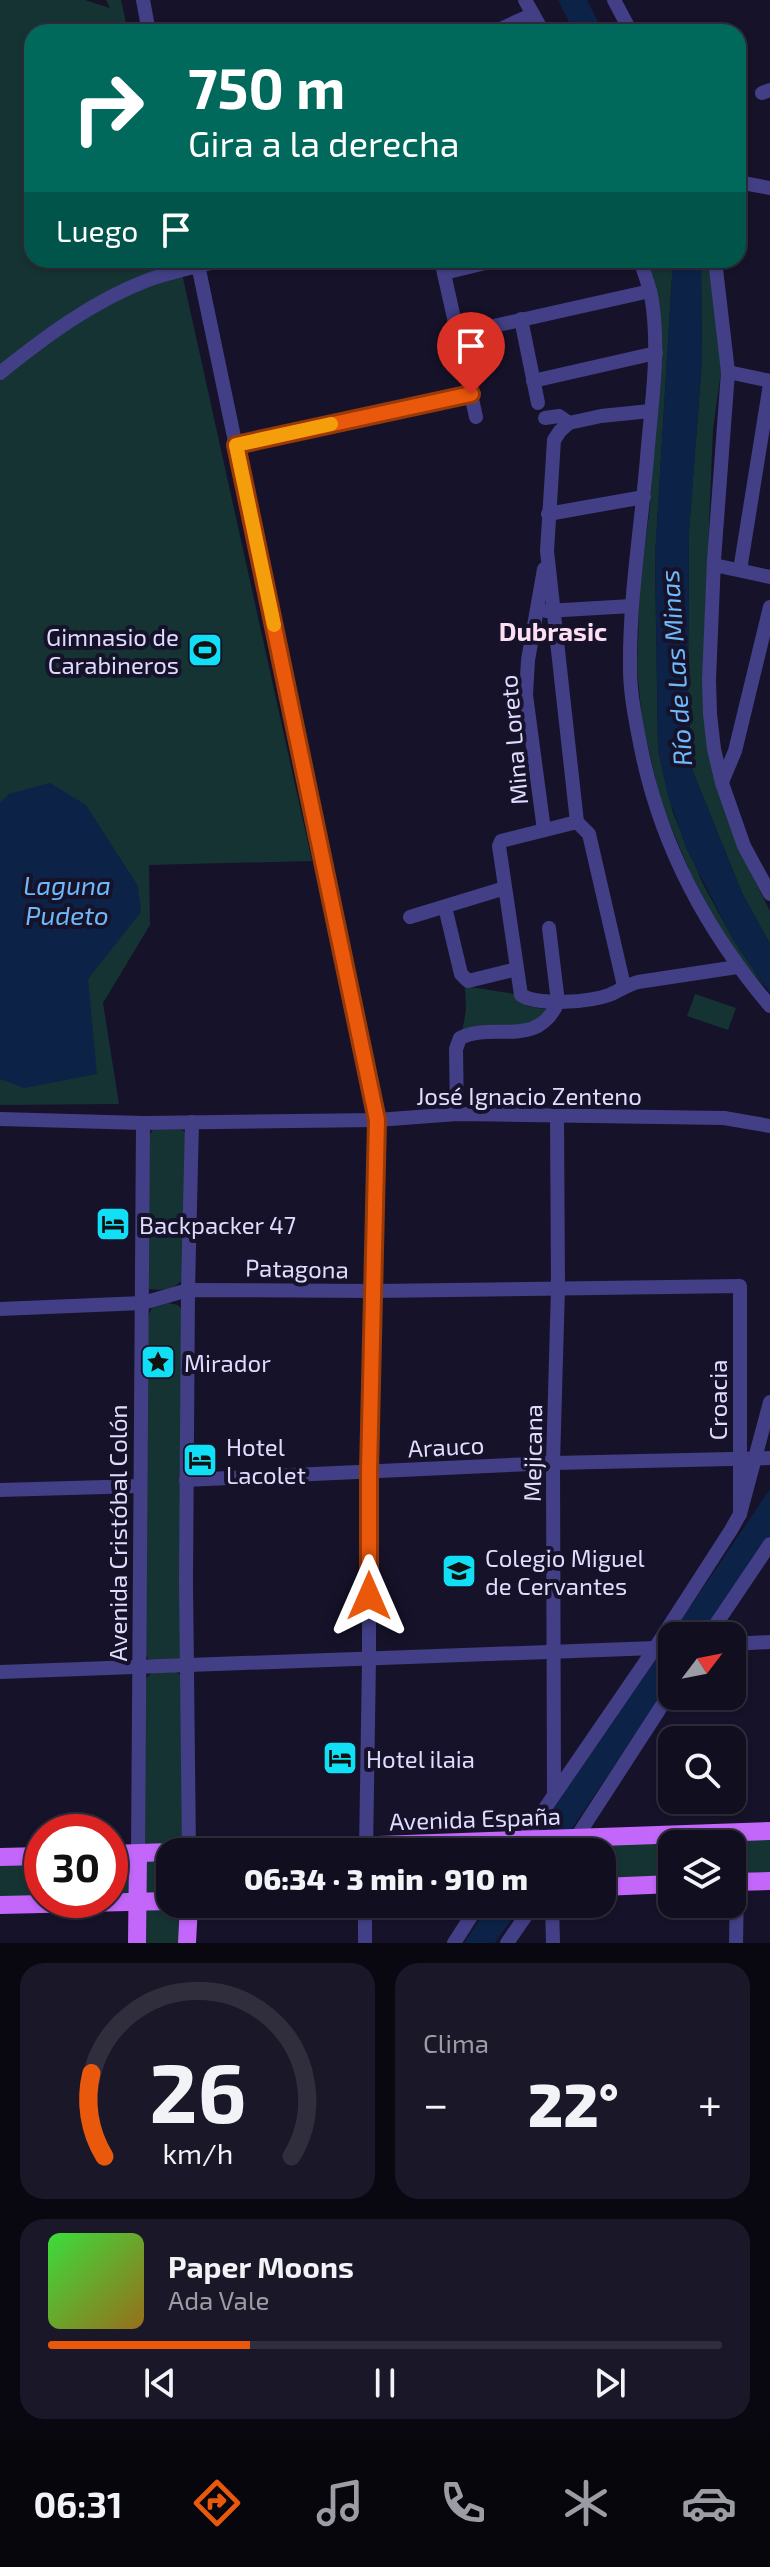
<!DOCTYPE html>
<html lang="es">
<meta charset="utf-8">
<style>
body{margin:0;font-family:"Exo 2",sans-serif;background:#191728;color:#f1f3f6;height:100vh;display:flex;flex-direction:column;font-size:30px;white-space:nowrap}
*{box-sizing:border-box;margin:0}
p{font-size:26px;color:#9c9ca4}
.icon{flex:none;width:44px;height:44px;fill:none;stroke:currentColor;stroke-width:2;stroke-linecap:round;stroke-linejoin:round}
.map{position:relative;height:1943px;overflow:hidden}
.sheet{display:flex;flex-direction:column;gap:20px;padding:20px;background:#090811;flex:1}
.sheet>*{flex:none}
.top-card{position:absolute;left:24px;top:24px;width:722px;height:244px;border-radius:24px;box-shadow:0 2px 6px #0004,0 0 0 2px #302e3d;background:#00695c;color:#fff;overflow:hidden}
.needle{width:52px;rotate:58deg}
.buttons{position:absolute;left:658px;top:1622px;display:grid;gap:16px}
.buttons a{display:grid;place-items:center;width:88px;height:88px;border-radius:16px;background:#100e1f;box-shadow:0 2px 6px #0004,0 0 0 2px #302e3d;font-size:40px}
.speed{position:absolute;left:24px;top:1814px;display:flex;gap:16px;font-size:40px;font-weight:700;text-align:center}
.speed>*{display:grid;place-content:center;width:104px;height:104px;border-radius:50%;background:#100e1f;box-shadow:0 2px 6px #0004,0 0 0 2px #302e3d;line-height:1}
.speed .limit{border:12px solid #d22;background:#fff;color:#111}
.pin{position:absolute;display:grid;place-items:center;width:68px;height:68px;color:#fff;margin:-82px -34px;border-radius:50% 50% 50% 0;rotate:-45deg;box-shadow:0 0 8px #0007}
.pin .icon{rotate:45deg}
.me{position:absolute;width:88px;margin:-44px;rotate:0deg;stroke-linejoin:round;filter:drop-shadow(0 0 6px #0008)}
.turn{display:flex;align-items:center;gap:28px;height:168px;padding:0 32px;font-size:36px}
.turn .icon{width:104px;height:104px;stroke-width:2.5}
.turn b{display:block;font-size:56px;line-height:68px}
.then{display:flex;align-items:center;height:76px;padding:0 32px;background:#0003;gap:16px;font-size:30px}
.big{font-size:60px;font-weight:800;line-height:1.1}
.sheet .tile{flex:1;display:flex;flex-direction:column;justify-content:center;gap:12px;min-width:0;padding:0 28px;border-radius:24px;background:#191728}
.sheet .dial{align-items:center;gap:0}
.dial svg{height:208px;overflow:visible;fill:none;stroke:#302e3d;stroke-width:7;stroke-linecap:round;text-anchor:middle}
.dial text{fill:#f1f3f6;stroke:none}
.song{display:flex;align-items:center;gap:24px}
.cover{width:96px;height:96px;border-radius:12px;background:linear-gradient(135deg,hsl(120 70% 55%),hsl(40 70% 35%))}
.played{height:8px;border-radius:4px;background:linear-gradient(90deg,#ea580c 30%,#302e3d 30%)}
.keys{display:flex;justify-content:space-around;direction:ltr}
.heat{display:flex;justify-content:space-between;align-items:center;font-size:44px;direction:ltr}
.sheet .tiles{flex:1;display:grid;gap:20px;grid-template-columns:1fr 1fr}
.tile:last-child{grid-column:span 2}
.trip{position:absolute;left:156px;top:1838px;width:460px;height:80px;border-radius:24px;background:#100e1f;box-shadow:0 2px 6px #0004,0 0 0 2px #302e3d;font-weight:800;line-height:80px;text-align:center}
.tab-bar{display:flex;height:128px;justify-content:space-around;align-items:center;background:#06060c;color:#9c9ca4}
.tab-bar .icon{width:56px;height:56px}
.tab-bar .on{color:#ea580c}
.tab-bar b{font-size:36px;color:#f1f3f6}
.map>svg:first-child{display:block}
.green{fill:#153332}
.water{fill:#0d2247}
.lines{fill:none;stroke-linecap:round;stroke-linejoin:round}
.minor{stroke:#423f86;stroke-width:14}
.major{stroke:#c267f9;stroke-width:18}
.route-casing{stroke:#983908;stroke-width:20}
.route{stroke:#ea580c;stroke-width:14}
.slow{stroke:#f59e0b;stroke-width:14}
.labels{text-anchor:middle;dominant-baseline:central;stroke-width:8;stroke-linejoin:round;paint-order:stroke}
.poi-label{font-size:24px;fill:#dfdcfe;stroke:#161229;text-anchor:start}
.street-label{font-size:24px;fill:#dfdcfe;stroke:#161229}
.neighbourhood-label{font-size:26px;font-weight:bold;fill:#fedef2;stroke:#161229}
.water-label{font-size:26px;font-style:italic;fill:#6eb9f9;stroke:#161229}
</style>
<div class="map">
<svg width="770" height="1943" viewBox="0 0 770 1943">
<rect width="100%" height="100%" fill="#161229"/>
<g class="green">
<path d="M0 0H85L110 8 106 0H121L128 32H32V260H179L312 861 149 865 150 925 103 1003 119 1104 0 1105Z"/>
<path d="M647 260H673L655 557 658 750 673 813 703 884 734 941 766 988 738 956 711 913 690 872 661 803 642 720 637 668 640 584 650 506 661 344Z"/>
<path d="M701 260H711L722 365 713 429 703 673 716 785 740 851 770 911V944L742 893 692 769 688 702 689 531 702 360Z"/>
<path d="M465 986 521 995 527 1006 554 1011 541 1023 462 1032 466 1010Z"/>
<path d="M695 994 736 1008 728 1030 687 1016Z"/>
<path d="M153 1130H182L189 1135 185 1277C175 1289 165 1291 149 1289V1135Z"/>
<path d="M168 1303 178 1305 184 1312 183 1654 179 1660H149L144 1653 148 1335 149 1314 152 1308Z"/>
<path d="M177 1672 182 1677V1844L178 1848 144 1845 145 1680 151 1673Z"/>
<path d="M770 1839V1879H749L743 1872V1845L749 1840Z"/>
<path d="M727 1842 729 1844H672V1881L602 1882V1852H579L583 1845Z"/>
<path d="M170 1858V1895L110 1896V1860Z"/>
<path d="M42 1861V1898L0 1899V1862Z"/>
<path d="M180 1905V1943H139L140 1906Z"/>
</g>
<g class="water">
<path d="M558 0H587L603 32H574Z"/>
<path d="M673 260H701V262L702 360 689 531 688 702 692 769 742 893 770 944V993L734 941 686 848 667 792 658 750 655 557Z"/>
<path d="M50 783 86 805 138 886 141 912 88 979 97 1074 24 1088 0 1079V803L9 794Z"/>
<path d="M770 1489V1535L702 1636H672V1681L666 1689 556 1852H524Z"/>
<path d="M490 1904H522L495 1943H464Z"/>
</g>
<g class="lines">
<g class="minor">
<path d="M143 0 149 32"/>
<path d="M525 0 543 32"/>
<path d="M614 0 631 32"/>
<path d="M494 32 533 14"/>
<path d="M762 93 770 90"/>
<path d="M738 182 770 188"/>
<path d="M197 260 377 1120 369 1471V1659L366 1852"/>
<path d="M441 260 476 417"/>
<path d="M640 260C644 273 650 287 652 301 660 353 651 406 647 458 641 529 629 599 630 670 630 694 635 719 640 743 659 843 704 928 770 1006"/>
<path d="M715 260 728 372 714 560 709 680 710 714 714 749 722 783 744 846 770 894"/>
<path d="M444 273 498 260"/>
<path d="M521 319 538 403"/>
<path d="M458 334 650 291"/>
<path d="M728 372 770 381"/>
<path d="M0 373C46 336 93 301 148 280 172 271 197 267 221 260"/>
<path d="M533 381 656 353"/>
<path d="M545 418 559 416 569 423 601 416 650 411"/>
<path d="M569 423 560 431 554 440 547 551 577 822 589 834 624 986"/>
<path d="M236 445 471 394"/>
<path d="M548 514 644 497"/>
<path d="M714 565 770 577"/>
<path d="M740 570 770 384"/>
<path d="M546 611 632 606"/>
<path d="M722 782 735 751 770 607"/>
<path d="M577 822 501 841 499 846 521 995C538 1006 590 1002 609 995 619 991 627 985 638 982L737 967"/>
<path d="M544 830 526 695 528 660 544 569"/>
<path d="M445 907 461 974 468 981 517 969"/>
<path d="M410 917 505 888"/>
<path d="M549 928 558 1002"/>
<path d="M457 1114 456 1049 460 1038C494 1021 537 1050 558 1002"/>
<path d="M0 1119 143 1123 377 1120 457 1114 724 1118 770 1126"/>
<path d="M0 1309 143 1303 188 1290 374 1291 740 1286V1514"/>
<path d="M186 1480 553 1463 770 1458"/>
<path d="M0 1490 140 1486"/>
<path d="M708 1636 770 1544"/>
<path d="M732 1644 770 1642"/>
<path d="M0 1672 655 1648"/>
<path d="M554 1792 553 1463 558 1288 557 1115"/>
<path d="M189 1852 186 1582 188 1290 192 1122"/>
<path d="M515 1852 655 1648 731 1530 740 1514 770 1402"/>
<path d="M567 1852 672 1690"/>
<path d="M138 1854 143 1123"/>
<path d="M365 1904V1943"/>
<path d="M552 1904 553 1943"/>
<path d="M454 1943 479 1904"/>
<path d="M507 1943 534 1904"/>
<path d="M736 1943 738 1832"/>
</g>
<g class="major">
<path d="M182 1852 770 1831"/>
<path d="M110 1854 170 1852"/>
<path d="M0 1857 42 1856"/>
<path d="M732 1882 770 1881"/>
<path d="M602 1887 672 1884"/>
<path d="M0 1905 170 1901"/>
<path d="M137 1943 138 1854"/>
<path d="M187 1943 189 1904"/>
</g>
</g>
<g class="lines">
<g class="route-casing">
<path id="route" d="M369 1596V1471L377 1120 236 445 471 394"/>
</g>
<use href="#route" class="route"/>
<path class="slow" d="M274 625 236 445 331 424"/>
</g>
<defs>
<g id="stadium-square" transform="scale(1.8)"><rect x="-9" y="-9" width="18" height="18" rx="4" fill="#10dff5" stroke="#161229"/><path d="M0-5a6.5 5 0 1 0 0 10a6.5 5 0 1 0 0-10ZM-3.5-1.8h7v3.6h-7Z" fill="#111"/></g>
<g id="hotel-square" transform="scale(1.8)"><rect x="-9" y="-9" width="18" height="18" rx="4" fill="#10dff5" stroke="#161229"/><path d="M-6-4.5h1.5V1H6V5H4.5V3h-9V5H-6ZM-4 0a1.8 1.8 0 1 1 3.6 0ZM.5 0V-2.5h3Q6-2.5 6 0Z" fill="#111"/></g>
<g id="sight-square" transform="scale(1.8)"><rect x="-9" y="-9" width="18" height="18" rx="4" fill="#10dff5" stroke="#161229"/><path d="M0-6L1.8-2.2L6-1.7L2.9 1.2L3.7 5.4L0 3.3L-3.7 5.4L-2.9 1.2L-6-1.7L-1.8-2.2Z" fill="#111"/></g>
<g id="school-square" transform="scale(1.8)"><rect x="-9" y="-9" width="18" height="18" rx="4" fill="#10dff5" stroke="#161229"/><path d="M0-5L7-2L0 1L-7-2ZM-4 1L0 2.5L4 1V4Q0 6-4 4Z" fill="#111"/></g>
</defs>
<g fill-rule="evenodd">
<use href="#stadium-square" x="205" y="650"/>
<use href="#hotel-square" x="113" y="1224"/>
<use href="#sight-square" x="158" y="1362"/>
<use href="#hotel-square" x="200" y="1460"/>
<use href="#school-square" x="459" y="1571"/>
<use href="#hotel-square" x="340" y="1758"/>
</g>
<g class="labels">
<g class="poi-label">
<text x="179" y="636" text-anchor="end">Gimnasio de<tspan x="179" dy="28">Carabineros</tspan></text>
<text x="139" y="1224">Backpacker 47</text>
<text x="184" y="1362">Mirador</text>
<text x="226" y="1446">Hotel<tspan x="226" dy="28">Lacolet</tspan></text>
<text x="485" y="1557">Colegio Miguel<tspan x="485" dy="28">de Cervantes</tspan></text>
<text x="366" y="1758">Hotel ilaia</text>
</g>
<g class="street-label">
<text transform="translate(513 740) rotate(-95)">Mina Loreto</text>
<text x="529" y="1095">José Ignacio Zenteno</text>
<text transform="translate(297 1268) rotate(1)">Patagona</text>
<text transform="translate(717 1400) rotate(-90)">Croacia</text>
<text transform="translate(446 1446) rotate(-3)">Arauco</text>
<text transform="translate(532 1453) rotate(-89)">Mejicana</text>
<text transform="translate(117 1533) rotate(-90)">Avenida Cristóbal Colón</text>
<text transform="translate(475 1818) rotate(-2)">Avenida España</text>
</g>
<g class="neighbourhood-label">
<text x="553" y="630">Dubrasic</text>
</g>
<g class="water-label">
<text transform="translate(675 668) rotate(-94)">Río de Las Minas</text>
<text x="67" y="884">Laguna<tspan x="67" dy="30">Pudeto</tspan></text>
</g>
</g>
</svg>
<div class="buttons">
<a><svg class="needle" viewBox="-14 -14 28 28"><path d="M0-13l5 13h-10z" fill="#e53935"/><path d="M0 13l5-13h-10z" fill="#9c9ca4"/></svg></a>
<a><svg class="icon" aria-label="search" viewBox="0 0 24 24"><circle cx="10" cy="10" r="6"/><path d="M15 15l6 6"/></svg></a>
<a><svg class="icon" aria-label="layers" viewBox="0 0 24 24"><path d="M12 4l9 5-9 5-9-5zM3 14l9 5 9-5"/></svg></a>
</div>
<div class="speed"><div class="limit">30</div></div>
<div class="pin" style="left:471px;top:394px;background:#d93025"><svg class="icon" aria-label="arrive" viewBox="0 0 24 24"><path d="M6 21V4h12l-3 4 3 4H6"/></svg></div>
<svg class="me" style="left:369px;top:1596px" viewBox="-20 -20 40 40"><path d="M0-17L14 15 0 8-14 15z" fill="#ea580c" stroke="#fff" stroke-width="4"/></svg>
<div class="trip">06:34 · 3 min · 910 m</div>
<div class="top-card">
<div class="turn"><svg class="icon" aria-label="right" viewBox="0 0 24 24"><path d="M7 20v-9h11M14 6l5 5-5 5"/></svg><div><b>750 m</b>Gira a la derecha</div></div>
<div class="then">Luego<svg class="icon" aria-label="arrive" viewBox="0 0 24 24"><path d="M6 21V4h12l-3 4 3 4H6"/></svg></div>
</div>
</div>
<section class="sheet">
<div class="tiles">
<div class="tile dial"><svg viewBox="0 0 100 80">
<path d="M14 69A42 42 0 1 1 86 69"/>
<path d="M14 69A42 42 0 0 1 9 37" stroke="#ea580c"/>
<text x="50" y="56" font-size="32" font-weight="700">26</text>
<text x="50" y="72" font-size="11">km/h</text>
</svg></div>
<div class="tile"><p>Clima</p>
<div class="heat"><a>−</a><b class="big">22°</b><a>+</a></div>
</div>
<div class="tile">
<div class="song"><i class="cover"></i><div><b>Paper Moons</b><p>Ada Vale</p></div></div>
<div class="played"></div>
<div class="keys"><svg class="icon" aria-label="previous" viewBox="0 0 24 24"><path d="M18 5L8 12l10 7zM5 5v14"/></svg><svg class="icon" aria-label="pause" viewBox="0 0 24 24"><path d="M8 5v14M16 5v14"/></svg><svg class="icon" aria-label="next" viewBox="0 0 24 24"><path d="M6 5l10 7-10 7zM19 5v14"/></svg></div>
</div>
</div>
</section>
<nav class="tab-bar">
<b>06:31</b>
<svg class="icon on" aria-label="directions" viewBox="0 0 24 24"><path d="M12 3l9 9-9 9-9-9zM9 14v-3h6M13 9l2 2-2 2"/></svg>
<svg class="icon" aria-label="music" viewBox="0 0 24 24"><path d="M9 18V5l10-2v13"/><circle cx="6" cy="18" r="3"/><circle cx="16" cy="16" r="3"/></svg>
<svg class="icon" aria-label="phone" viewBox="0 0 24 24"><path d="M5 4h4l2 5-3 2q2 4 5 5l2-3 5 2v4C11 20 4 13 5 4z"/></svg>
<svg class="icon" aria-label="climate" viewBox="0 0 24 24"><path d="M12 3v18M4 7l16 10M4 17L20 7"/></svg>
<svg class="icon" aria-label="car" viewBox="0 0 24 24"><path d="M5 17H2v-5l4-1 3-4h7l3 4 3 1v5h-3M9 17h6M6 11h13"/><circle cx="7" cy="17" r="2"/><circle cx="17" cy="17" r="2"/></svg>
</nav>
